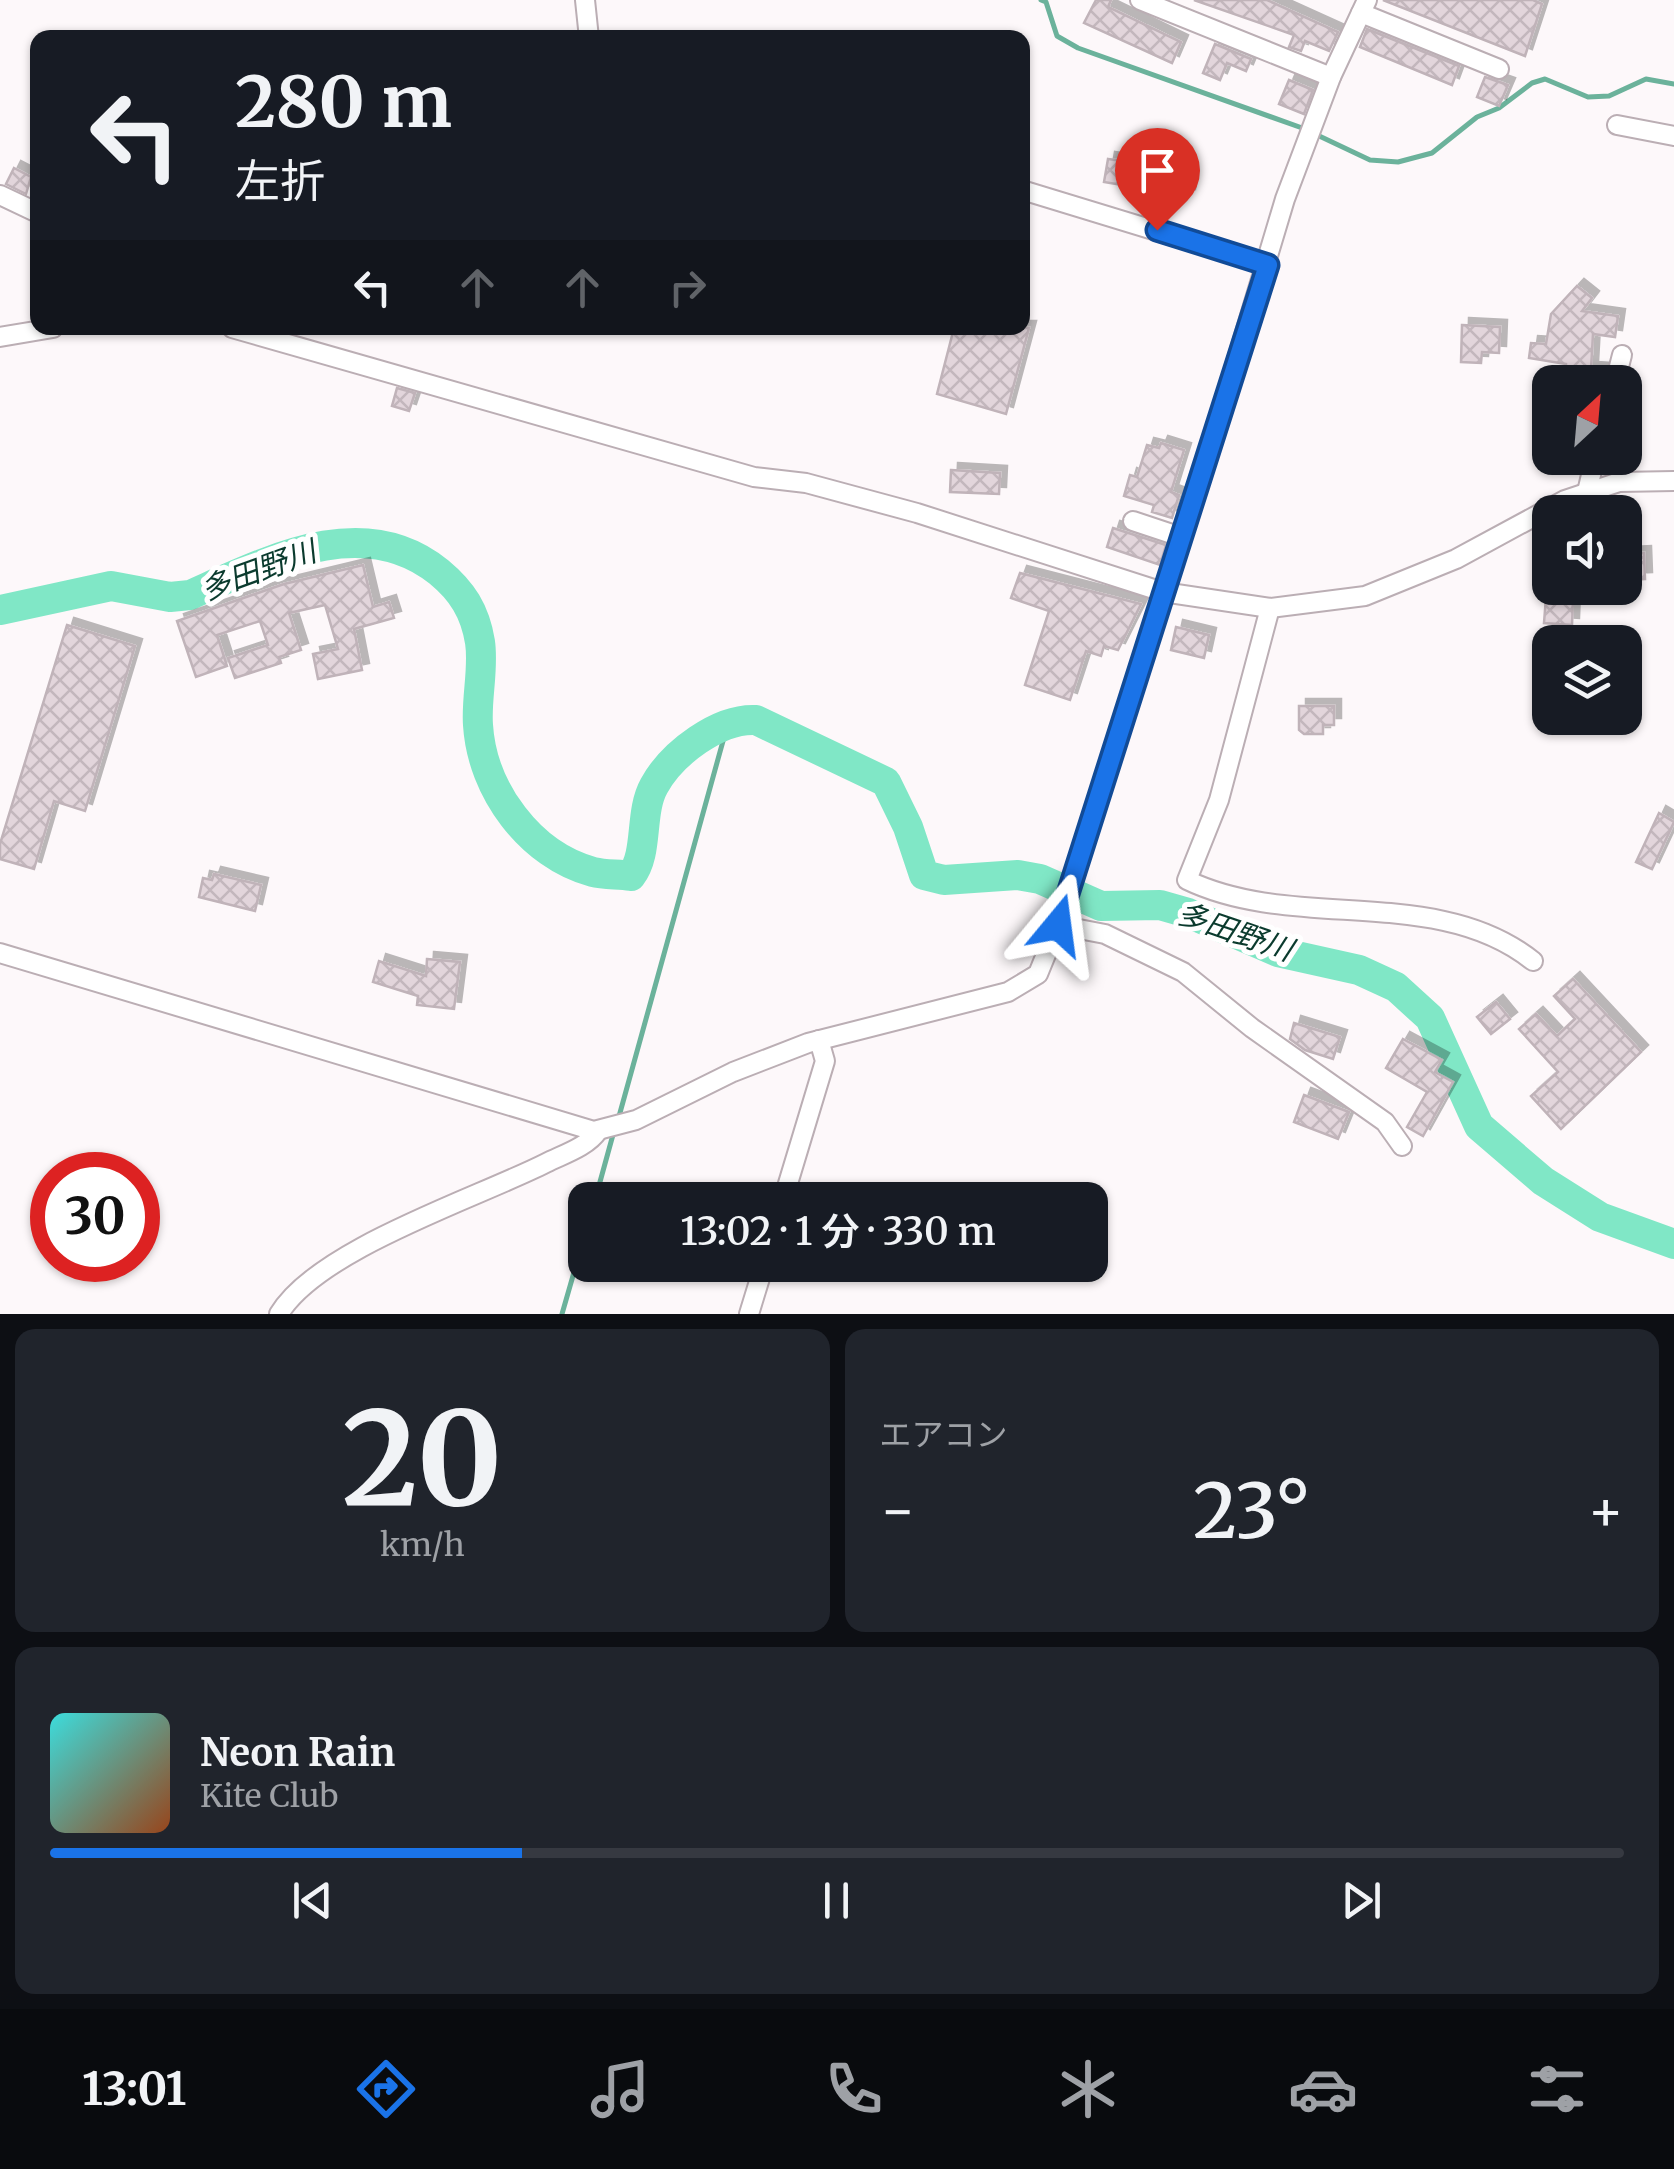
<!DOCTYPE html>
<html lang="ja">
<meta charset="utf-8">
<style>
body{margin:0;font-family:Merriweather,"Noto Sans JP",serif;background:#20242c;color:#f1f3f6;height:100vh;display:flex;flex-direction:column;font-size:38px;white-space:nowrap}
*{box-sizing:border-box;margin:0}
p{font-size:32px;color:#9ea1a6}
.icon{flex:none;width:55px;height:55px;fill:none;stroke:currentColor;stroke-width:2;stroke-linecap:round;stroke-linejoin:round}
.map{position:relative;height:1314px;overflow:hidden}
.sheet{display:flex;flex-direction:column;gap:15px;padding:15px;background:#0d0f14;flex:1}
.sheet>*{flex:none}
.guide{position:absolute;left:30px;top:30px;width:1000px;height:305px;border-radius:20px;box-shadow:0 2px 8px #0004;background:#171b24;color:#f1f3f6;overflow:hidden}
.needle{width:65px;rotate:26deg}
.tools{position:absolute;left:1532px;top:365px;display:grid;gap:20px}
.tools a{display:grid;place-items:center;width:110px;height:110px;border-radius:20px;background:#171b24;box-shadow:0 2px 8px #0004;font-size:50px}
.speed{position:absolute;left:30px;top:1152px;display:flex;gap:20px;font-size:50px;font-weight:700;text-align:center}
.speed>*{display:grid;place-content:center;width:130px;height:130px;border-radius:50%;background:#171b24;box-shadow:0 2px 8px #0004;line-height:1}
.speed .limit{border:15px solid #d22;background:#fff;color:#111}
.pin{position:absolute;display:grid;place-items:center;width:85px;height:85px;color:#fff;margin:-102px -42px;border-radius:50% 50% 50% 0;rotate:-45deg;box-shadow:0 0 10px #0007}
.pin .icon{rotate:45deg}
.me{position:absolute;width:110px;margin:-55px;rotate:16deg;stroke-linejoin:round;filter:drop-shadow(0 0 8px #0008)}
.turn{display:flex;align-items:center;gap:35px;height:210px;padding:0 40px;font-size:45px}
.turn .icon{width:130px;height:130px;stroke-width:2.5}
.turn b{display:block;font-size:70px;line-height:85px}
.lanes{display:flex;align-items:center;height:95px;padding:0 40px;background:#0003;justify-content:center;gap:50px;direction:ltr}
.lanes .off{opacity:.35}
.big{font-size:75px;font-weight:600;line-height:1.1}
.sheet .card{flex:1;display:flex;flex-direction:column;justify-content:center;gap:15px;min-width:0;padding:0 35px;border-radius:20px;background:#20242c}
.sheet .dial{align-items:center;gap:0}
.dial b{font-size:130px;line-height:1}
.song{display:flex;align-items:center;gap:30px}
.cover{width:120px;height:120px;border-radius:15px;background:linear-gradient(135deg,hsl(180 70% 55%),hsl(20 70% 35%))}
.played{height:10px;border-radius:5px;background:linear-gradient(90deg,#1a73e8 30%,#363941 30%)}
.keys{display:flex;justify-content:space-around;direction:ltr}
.heat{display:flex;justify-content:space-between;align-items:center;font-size:55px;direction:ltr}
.sheet .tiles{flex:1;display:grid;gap:15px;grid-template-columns:1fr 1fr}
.card:last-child{grid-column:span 2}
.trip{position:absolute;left:568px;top:1182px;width:540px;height:100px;border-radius:20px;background:#171b24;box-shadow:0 2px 8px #0004;font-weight:600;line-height:100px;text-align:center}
.dock{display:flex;height:160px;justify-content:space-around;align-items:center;background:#090b0e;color:#9ea1a6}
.dock .icon{width:70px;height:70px}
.dock .selected{color:#1a73e8}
.dock b{font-size:45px;color:#f1f3f6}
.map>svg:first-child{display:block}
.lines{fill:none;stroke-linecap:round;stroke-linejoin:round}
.stream{stroke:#6bb29b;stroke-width:5}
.river{stroke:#80e7c6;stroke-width:30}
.building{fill:url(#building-cross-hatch);stroke:#c0b3b9;stroke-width:2.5;filter:url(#shadow)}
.street-casing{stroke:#bbaeb4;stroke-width:22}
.street{stroke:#fff;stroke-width:18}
.route-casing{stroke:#114b97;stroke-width:25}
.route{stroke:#1a73e8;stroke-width:18}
.labels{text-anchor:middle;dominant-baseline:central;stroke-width:10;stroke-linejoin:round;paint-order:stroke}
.water-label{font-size:30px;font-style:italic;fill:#0b3b2e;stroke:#fff}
</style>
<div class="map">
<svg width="1674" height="1314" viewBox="0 0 1674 1314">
<defs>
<pattern id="building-cross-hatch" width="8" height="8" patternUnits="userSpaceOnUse" patternTransform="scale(2.5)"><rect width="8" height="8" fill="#e2d5db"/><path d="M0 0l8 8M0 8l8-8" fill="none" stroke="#c3b7bd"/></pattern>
<filter id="shadow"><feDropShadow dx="7" dy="-7" stdDeviation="0" flood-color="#0004"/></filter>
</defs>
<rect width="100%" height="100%" fill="#fdf8fa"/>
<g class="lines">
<g class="stream">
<path d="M1041 0 1046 2 1057 36 1078 48 1305 129"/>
<path d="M1315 134 1370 160 1398 162 1432 153 1477 117 1499 108 1532 83 1545 79 1588 97 1609 96 1646 79 1674 84"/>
<path d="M618 1120 728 723"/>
<path d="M595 1200 614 1131"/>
<path d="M562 1314 585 1234"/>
</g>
<path class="river" d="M0 610 111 586 170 597 190 595C267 561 363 510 439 572 462 591 475 611 480 642 484 669 476 698 478 725 482 790 530 855 593 872 605 875 618 874 631 876 649 853 639 813 654 786 672 753 719 718 756 720L886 782 908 827 924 875 944 880 1018 875 1040 879 1101 906 1160 905 1188 913 1278 952 1359 970 1396 987 1430 1018 1479 1126 1543 1181 1600 1217 1674 1244"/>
</g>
<g class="building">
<path d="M1096 0H1111L1108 7 1181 42 1172 63 1084 23Z"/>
<path d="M1194 0H1267L1338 32 1329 51 1305 41 1301 51 1289 47 1294 35Z"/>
<path d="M1383 0H1533L1542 4 1525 56Z"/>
<path d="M1367 29 1459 66 1452 85 1360 47Z"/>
<path d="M1215 44 1251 59 1246 71 1227 63 1220 80 1203 73Z"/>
<path d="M1485 77 1508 85 1499 106 1477 97Z"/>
<path d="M1289 80 1313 90 1304 114 1279 104Z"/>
<path d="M1108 159 1167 167 1165 174 1191 178 1188 196 1104 182Z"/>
<path d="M14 168 31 177 26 194 6 184Z"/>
<path d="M1577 286 1592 298 1582 311 1618 316 1615 337 1593 334 1591 369 1604 370 1603 382H1565L1566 364 1529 358 1531 343 1546 344 1551 314Z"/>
<path d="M1462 325 1500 327 1499 353 1482 352 1481 363 1461 362Z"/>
<path d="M954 328H1029L1006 414 937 394Z"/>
<path d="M397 388 415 393 409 411 392 406Z"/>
<path d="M1161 443 1184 450 1171 492 1179 495 1172 518 1152 512 1154 505 1124 496 1130 475 1137 477 1147 445 1159 448Z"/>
<path d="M951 470 1000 473 999 494 950 492Z"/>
<path d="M1113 528 1166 545 1160 565 1107 547Z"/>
<path d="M1644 553 1645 579 1625 580V554Z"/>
<path d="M363 565 373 607 389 602 394 618 354 629 362 670 318 679 313 654 338 649 325 605 289 613 301 650 279 657 281 663 235 678 228 658 268 645 260 621 217 635 227 666 196 677 177 621 284 584Z"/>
<path d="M1020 573 1141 604 1118 650 1104 646 1101 656 1086 651 1070 700 1025 685 1049 611 1011 598Z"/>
<path d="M1546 597 1573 599 1572 625 1544 623Z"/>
<path d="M67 625 135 646 85 811 54 801 34 869 0 859V844Z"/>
<path d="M1176 627 1209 635 1204 658 1171 650Z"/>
<path d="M1299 706H1334V725H1323V734H1304L1299 730Z"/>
<path d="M1659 813 1674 822 1652 869 1636 862Z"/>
<path d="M214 874 261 885 255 911 199 897 203 878 212 880Z"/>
<path d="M427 959 460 962 454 1009 417 1005 418 996 373 982 379 961 426 976Z"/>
<path d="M1573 979 1641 1052 1561 1129 1531 1096 1558 1072 1519 1029 1536 1014 1557 1036 1575 1019 1554 996Z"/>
<path d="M1496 1002 1510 1019 1491 1034 1477 1017Z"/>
<path d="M1294 1023 1340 1037 1333 1059 1305 1050 1290 1039Z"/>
<path d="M1403 1039 1442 1060 1435 1072 1453 1082 1423 1136 1407 1127 1427 1092 1386 1068Z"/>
<path d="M1304 1095 1349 1112 1338 1139 1294 1122Z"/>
</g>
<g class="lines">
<g class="street-casing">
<g id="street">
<path d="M585 0 589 38"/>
<path d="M1140 0 1331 77"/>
<path d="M1361 13 1499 69"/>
<path d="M1617 125 1674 136"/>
<path d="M1022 190 1268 265"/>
<path d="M0 195 38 213"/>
<path d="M232 328 754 477 806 483 917 513 1163 592 1270 608 1365 596 1456 559 1565 500 1619 482 1674 481"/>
<path d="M0 337 53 328"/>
<path d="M1615 382 1622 355"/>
<path d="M1587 492 1595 458"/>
<path d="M1133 521 1181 537"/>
<path d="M1270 608 1219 800 1187 880C1295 932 1437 884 1533 961"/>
<path d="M1058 925 1105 934 1183 972 1252 1028 1385 1122 1402 1146"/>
<path d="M0 953 594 1131 636 1120 733 1072 808 1043 1008 992 1038 974 1058 925 1208 456 1285 199 1331 77 1367 0"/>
<path d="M783 1200 825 1061 819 1040"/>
<path d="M279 1314C318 1249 477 1198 546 1163 564 1154 587 1147 598 1131"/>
<path d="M749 1314 764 1265"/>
</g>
</g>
<use href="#street" class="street"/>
</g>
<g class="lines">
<g class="route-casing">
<path id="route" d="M1058 925 1268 265 1157 230"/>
</g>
<use href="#route" class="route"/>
</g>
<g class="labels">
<g class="water-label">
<text transform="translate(258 570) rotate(-20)">多田野川</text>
<text transform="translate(1235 931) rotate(19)">多田野川</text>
</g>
</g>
</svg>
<div class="tools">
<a><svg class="needle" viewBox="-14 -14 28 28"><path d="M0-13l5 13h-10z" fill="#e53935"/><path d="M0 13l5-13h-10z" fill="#9ea1a6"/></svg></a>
<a><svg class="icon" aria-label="sound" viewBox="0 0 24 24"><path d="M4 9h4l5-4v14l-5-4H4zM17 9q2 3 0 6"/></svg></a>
<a><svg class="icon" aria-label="layers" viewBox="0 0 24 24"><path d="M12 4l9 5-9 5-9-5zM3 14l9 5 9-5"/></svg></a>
</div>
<div class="speed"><div class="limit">30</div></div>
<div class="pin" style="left:1157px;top:230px;background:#d93025"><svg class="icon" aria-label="arrive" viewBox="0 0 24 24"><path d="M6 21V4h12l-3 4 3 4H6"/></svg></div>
<svg class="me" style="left:1058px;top:925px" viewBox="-20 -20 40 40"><path d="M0-17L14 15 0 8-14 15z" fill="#1a73e8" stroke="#fff" stroke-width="4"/></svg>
<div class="trip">13:02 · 1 分 · 330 m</div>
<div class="guide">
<div class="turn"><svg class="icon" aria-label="left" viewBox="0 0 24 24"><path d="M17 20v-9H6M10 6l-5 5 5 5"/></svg><div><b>280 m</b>左折</div></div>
<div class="lanes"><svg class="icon" aria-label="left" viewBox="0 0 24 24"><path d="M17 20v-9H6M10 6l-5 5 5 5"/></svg><svg class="icon off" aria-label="ahead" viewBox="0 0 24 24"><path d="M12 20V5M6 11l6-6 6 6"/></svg><svg class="icon off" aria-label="ahead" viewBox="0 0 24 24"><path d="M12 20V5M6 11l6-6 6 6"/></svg><svg class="icon off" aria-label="right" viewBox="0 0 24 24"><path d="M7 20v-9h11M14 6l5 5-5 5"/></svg></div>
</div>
</div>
<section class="sheet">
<div class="tiles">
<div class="card dial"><b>20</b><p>km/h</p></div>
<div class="card"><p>エアコン</p>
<div class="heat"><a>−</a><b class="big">23°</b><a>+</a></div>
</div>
<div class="card">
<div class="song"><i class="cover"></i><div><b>Neon Rain</b><p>Kite Club</p></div></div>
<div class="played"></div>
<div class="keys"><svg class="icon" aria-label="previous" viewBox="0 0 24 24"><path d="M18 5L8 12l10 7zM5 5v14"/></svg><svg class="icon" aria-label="pause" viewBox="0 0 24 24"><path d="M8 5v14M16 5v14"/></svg><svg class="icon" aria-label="next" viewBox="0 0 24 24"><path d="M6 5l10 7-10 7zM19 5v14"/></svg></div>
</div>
</div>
</section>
<nav class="dock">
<b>13:01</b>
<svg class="icon selected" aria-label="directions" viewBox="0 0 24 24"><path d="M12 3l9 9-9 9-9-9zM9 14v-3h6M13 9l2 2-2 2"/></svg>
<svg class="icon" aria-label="music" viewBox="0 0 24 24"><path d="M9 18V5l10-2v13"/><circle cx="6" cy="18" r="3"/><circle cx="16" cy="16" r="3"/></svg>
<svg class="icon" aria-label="phone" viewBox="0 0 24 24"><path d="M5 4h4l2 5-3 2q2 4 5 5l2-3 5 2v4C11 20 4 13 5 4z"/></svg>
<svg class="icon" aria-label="climate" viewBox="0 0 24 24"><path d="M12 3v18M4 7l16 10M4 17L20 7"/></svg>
<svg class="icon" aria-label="car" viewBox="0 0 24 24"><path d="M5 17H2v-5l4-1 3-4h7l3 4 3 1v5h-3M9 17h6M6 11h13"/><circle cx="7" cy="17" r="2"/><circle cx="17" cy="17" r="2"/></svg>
<svg class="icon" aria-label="filters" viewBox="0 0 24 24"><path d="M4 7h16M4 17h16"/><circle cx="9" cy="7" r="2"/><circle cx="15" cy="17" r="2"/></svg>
</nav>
